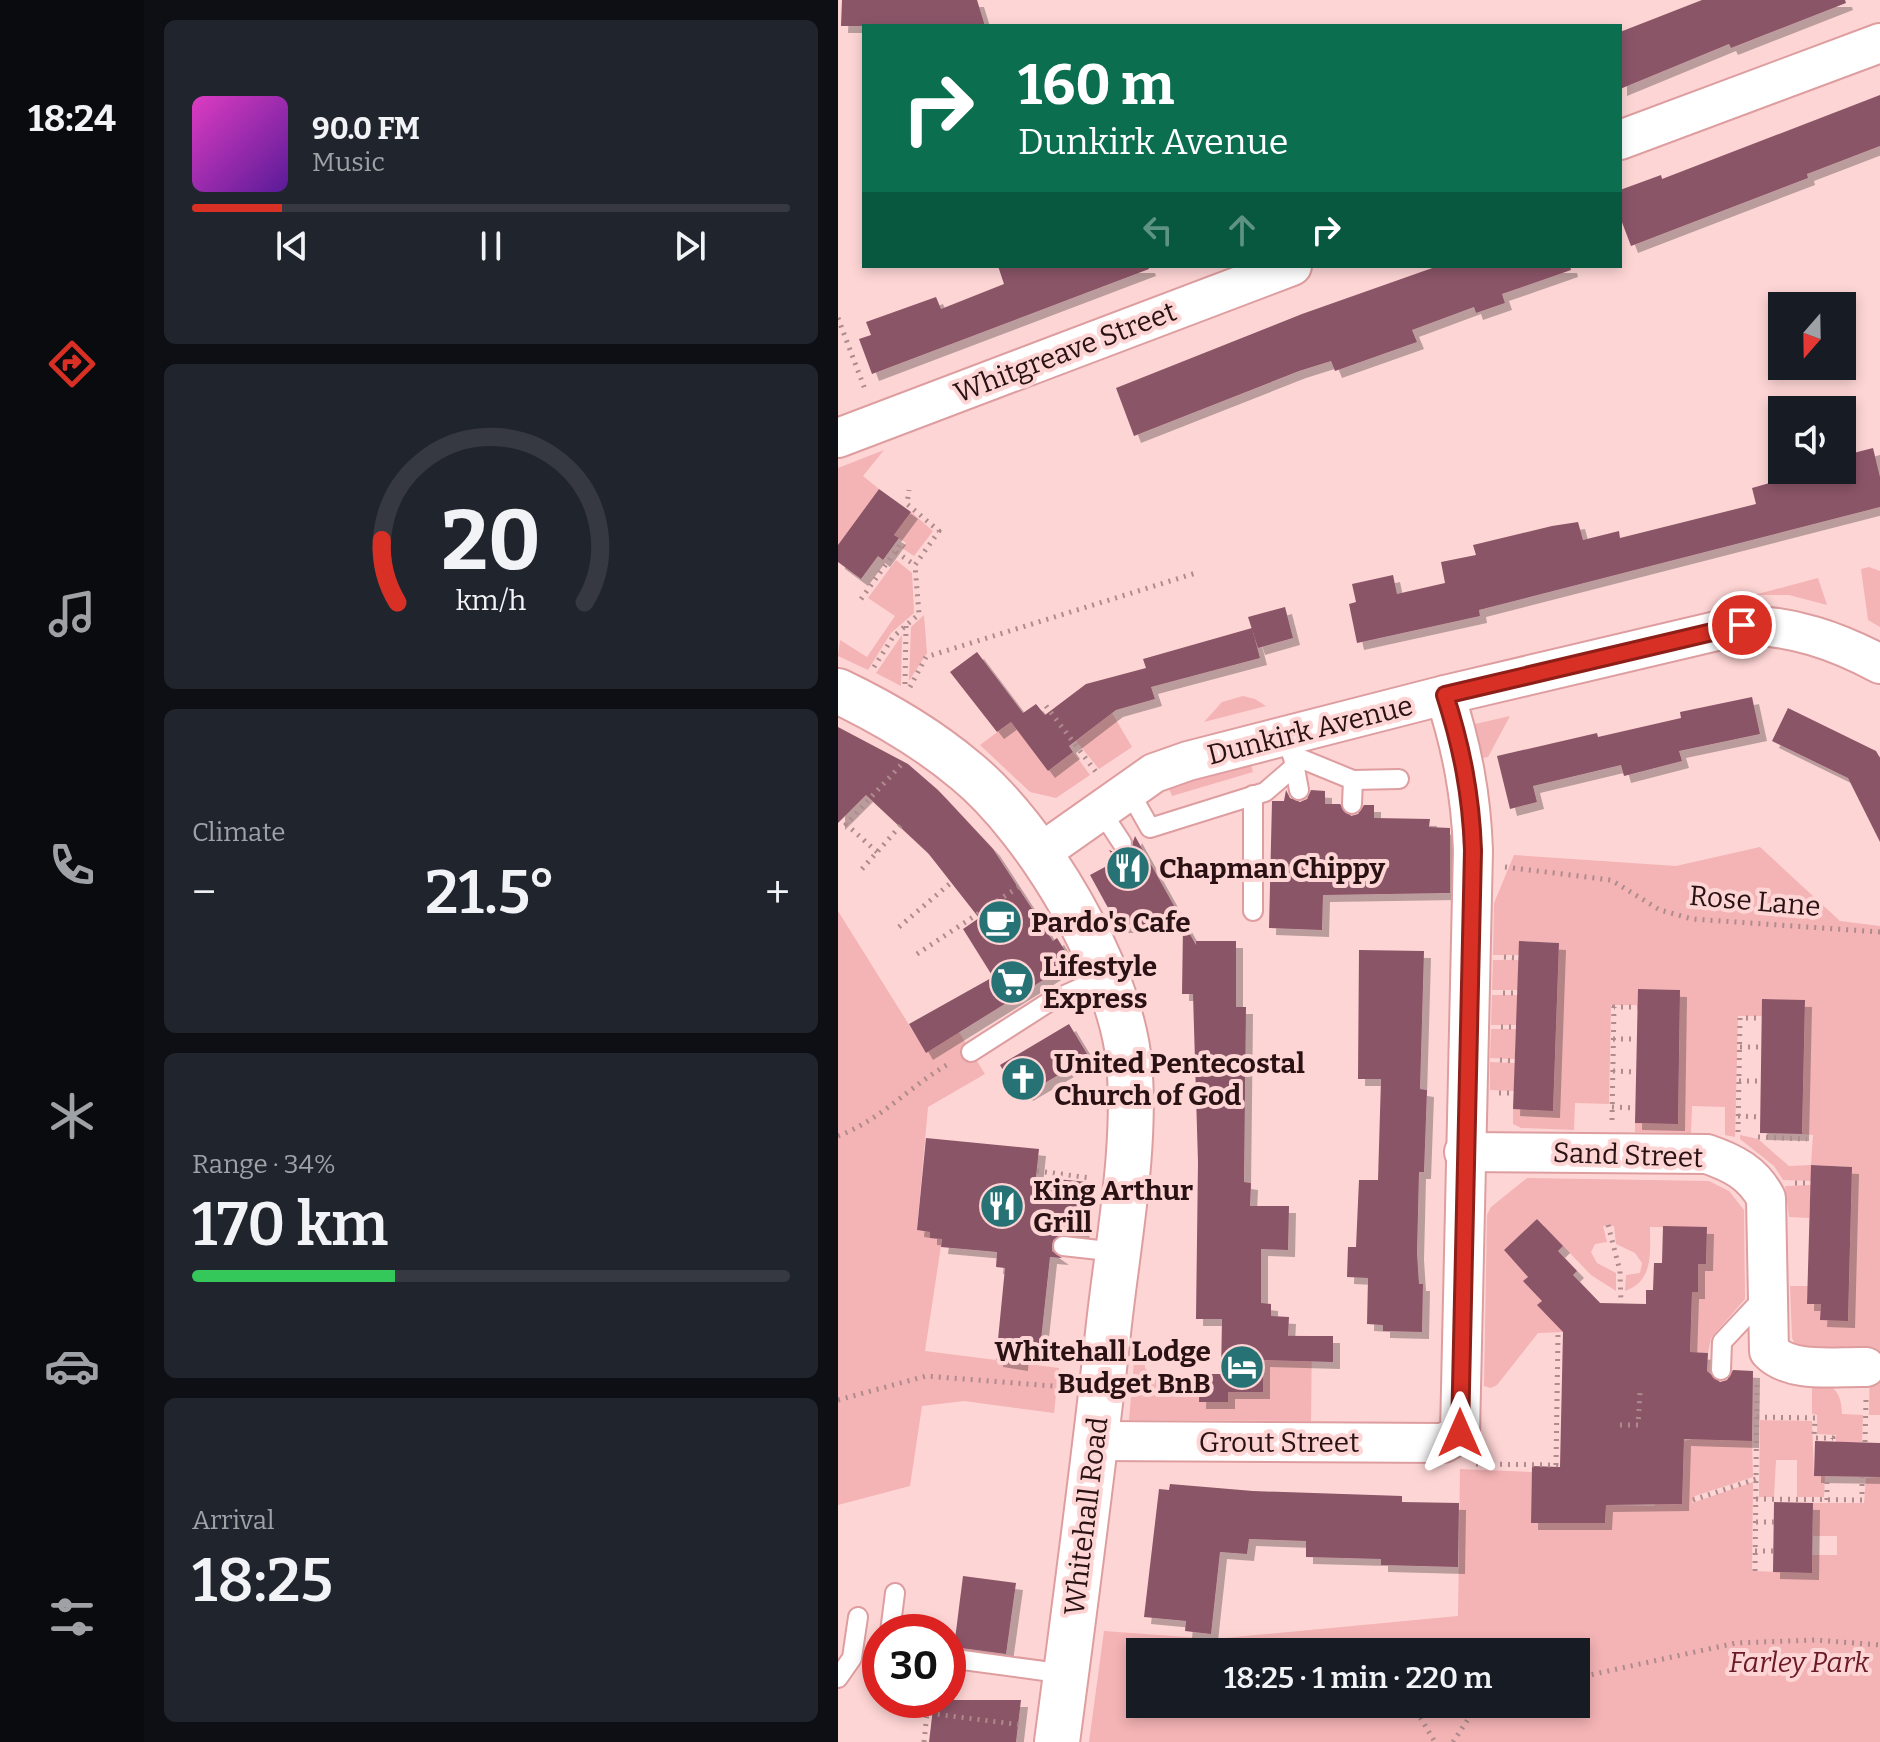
<!DOCTYPE html>
<meta charset="utf-8">
<style>
body{margin:0;font-family:Bitter,serif;background:#20242c;color:#f1f3f6;height:100vh;display:flex;flex-direction:column;font-size:30px;white-space:nowrap}
*{box-sizing:border-box;margin:0}
p{font-size:26px;color:#9ea1a6}
.icon{flex:none;width:44px;height:44px;fill:none;stroke:currentColor;stroke-width:2;stroke-linecap:round;stroke-linejoin:round}
.map{position:relative;flex:1;overflow:hidden}
.panel{display:flex;flex-direction:column;gap:20px;padding:20px;background:#0d0f14;width:694px}
.panel>*{flex:none}
.guide{position:absolute;left:24px;top:24px;width:760px;height:244px;border-radius:0px;box-shadow:0 4px 12px #0003;background:#0b6e4f;color:#fff;overflow:hidden}
.needle{width:52px;rotate:200deg}
.controls{position:absolute;left:930px;top:292px;display:grid;gap:16px}
.controls a{display:grid;place-items:center;width:88px;height:88px;border-radius:0px;background:#171b24;box-shadow:0 4px 12px #0003;font-size:40px}
.speed{position:absolute;left:24px;top:1614px;display:flex;gap:16px;font-size:40px;font-weight:700;text-align:center}
.speed>*{display:grid;place-content:center;width:104px;height:104px;border-radius:50%;background:#171b24;box-shadow:0 4px 12px #0003;line-height:1}
.speed .limit{border:12px solid #d22;background:#fff;color:#111}
.pin{position:absolute;display:grid;place-items:center;width:68px;height:68px;color:#fff;margin:-34px;border:4px solid #fff;border-radius:50%;box-shadow:0 2px 8px #0007}
.me{position:absolute;width:88px;margin:-44px;rotate:0deg;stroke-linejoin:round;filter:drop-shadow(0 0 6px #0008)}
.turn{display:flex;align-items:center;gap:28px;height:168px;padding:0 24px;font-size:36px}
.turn .icon{width:104px;height:104px;stroke-width:2.5}
.turn b{display:block;font-size:56px;line-height:68px}
.lanes{display:flex;align-items:center;height:76px;padding:0 24px;background:#0003;justify-content:center;gap:40px;direction:ltr}
.lanes .off{opacity:.35}
.big{font-size:60px;font-weight:600;line-height:1.1}
.panel .tile{flex:1;display:flex;flex-direction:column;justify-content:center;gap:12px;min-width:0;padding:0 28px;border-radius:12px;background:#20242c}
.panel .dial{align-items:center;gap:0}
.dial svg{height:208px;overflow:visible;fill:none;stroke:#363941;stroke-width:7;stroke-linecap:round;text-anchor:middle}
.dial text{fill:#f1f3f6;stroke:none}
.song{display:flex;align-items:center;gap:24px}
.cover{width:96px;height:96px;border-radius:12px;background:linear-gradient(135deg,hsl(310 70% 55%),hsl(270 70% 35%))}
.played{height:8px;border-radius:4px;background:linear-gradient(90deg,#d93025 15%,#363941 15%)}
.keys{display:flex;justify-content:space-around;direction:ltr}
.heat{display:flex;justify-content:space-between;align-items:center;font-size:44px;direction:ltr}
.charge{height:12px;border-radius:6px;background:linear-gradient(90deg,#34c759 34%,#363941 0)}
.trip{position:absolute;left:288px;top:1638px;width:464px;height:80px;border-radius:0px;background:#171b24;box-shadow:0 4px 12px #0003;font-weight:600;line-height:80px;text-align:center}
main{display:flex;flex:1;min-height:0}
.tabs{display:flex;flex-direction:column;width:144px;justify-content:space-around;align-items:center;background:#090b0e;color:#9ea1a6}
.tabs .icon{width:56px;height:56px}
.tabs .selected{color:#d93025}
.tabs b{font-size:36px;color:#f1f3f6}
.map>svg:first-child{display:block}
.green{fill:#f4b3b5;fill-rule:evenodd}
.building{fill:#8b5467;filter:url(#shadow)}
.lines{fill:none;stroke-linecap:round;stroke-linejoin:round}
.lane-casing{stroke:#de9ea0;stroke-width:22}
.street-casing{stroke:#de9ea0;stroke-width:42}
.secondary-casing{stroke:#de9ea0;stroke-width:48}
.path{stroke:#ae8b8c;stroke-width:5;stroke-dasharray:2 6;stroke-linecap:butt}
.lane{stroke:#fff;stroke-width:18}
.street{stroke:#fff;stroke-width:38}
.secondary{stroke:#fff;stroke-width:44}
.route-casing{stroke:#8d1f18;stroke-width:20}
.route{stroke:#d93025;stroke-width:14}
.labels{text-anchor:middle;dominant-baseline:central;stroke-width:8;stroke-linejoin:round;paint-order:stroke}
.street-label{font-size:28px;fill:#2a1214;stroke:#fed5d5}
.poi-label{font-size:28px;font-weight:bold;fill:#2a1214;stroke:#fed5d5;text-anchor:start}
.park-label{font-size:28px;font-style:italic;fill:#6b1b26;stroke:#fed5d5}
</style>
<main>
<nav class="tabs">
<b>18:24</b>
<svg class="icon selected" aria-label="directions" viewBox="0 0 24 24"><path d="M12 3l9 9-9 9-9-9zM9 14v-3h6M13 9l2 2-2 2"/></svg>
<svg class="icon" aria-label="music" viewBox="0 0 24 24"><path d="M9 18V5l10-2v13"/><circle cx="6" cy="18" r="3"/><circle cx="16" cy="16" r="3"/></svg>
<svg class="icon" aria-label="phone" viewBox="0 0 24 24"><path d="M5 4h4l2 5-3 2q2 4 5 5l2-3 5 2v4C11 20 4 13 5 4z"/></svg>
<svg class="icon" aria-label="climate" viewBox="0 0 24 24"><path d="M12 3v18M4 7l16 10M4 17L20 7"/></svg>
<svg class="icon" aria-label="car" viewBox="0 0 24 24"><path d="M5 17H2v-5l4-1 3-4h7l3 4 3 1v5h-3M9 17h6M6 11h13"/><circle cx="7" cy="17" r="2"/><circle cx="17" cy="17" r="2"/></svg>
<svg class="icon" aria-label="filters" viewBox="0 0 24 24"><path d="M4 7h16M4 17h16"/><circle cx="9" cy="7" r="2"/><circle cx="15" cy="17" r="2"/></svg>
</nav>
<section class="panel">
<div class="tile">
<div class="song"><i class="cover"></i><div><b>90.0 FM</b><p>Music</p></div></div>
<div class="played"></div>
<div class="keys"><svg class="icon" aria-label="previous" viewBox="0 0 24 24"><path d="M18 5L8 12l10 7zM5 5v14"/></svg><svg class="icon" aria-label="pause" viewBox="0 0 24 24"><path d="M8 5v14M16 5v14"/></svg><svg class="icon" aria-label="next" viewBox="0 0 24 24"><path d="M6 5l10 7-10 7zM19 5v14"/></svg></div>
</div>
<div class="tile dial"><svg viewBox="0 0 100 80">
<path d="M14 69A42 42 0 1 1 86 69"/>
<path d="M14 69A42 42 0 0 1 8 45" stroke="#d93025"/>
<text x="50" y="56" font-size="32" font-weight="700">20</text>
<text x="50" y="72" font-size="11">km/h</text>
</svg></div>
<div class="tile"><p>Climate</p>
<div class="heat"><a>−</a><b class="big">21.5°</b><a>+</a></div>
</div>
<div class="tile"><p>Range · 34%</p><b class="big">170 km</b><div class="charge"></div></div>
<div class="tile"><p>Arrival</p><b class="big">18:25</b></div>
</section>
<div class="map">
<svg width="1042" height="1742" viewBox="0 0 1042 1742">
<defs>
<filter id="shadow"><feDropShadow dx="7" dy="7" stdDeviation="0" flood-color="#0004"/></filter>
</defs>
<rect width="100%" height="100%" fill="#fed5d5"/>
<g class="green">
<path d="M46 450 25 476 41 489 0 545V468Z"/>
<path d="M73 512 95 531 76 556 64 548 68 543 56 535Z"/>
<path d="M58 560 74 573 76 613 53 633 30 670 0 656 2 640 29 657 57 616 30 598Z"/>
<path d="M1031 567 1042 571V627L1030 620 1023 569Z"/>
<path d="M980 578 989 605 951 595H916Z"/>
<path d="M86 615 89 653 71 681 73 627Z"/>
<path d="M64 635 63 686 38 673Z"/>
<path d="M405 696 417 699 428 706 366 722 384 702Z"/>
<path d="M274 713 294 747 261 769 238 741Z"/>
<path d="M672 716 650 757 638 759 633 734 637 724Z"/>
<path d="M173 722 210 771 235 752 252 775 218 798 192 792 142 745Z"/>
<path d="M411 758 415 772 334 796 328 782Z"/>
<path d="M922 847 1002 921 1042 926V1415H1031L1032 1357 959 1348 954 1338 952 1286H970L969 1304H983V1320H1010L1014 1167 974 1165 973 1181 945 1180 936 1166 902 1139V1135L920 1139 951 1166 973 1165 975 1135 964 1134 967 1000H924V1016H900L897 1137 887 1135V1107L854 1106 853 1133 797 1132V1123H840L842 990 800 989V1005H773L771 1104 737 1103 736 1130 683 1128 675 1124V1109L715 1110 721 943 682 941 681 955H655L656 903 676 855 838 866Z"/>
<path d="M0 911 88 1052 121 1032 147 1074 90 1107 79 1230 92 1232V1238L104 1239 87 1351 221 1368 216 1413 126 1401 84 1406 72 1486 0 1505Z"/>
<path d="M655 960H681L680 990H654Z"/>
<path d="M654 995H680L679 1025H653Z"/>
<path d="M653 1029H678L677 1059 652 1058Z"/>
<path d="M652 1062 677 1063 676 1091 652 1090Z"/>
<path d="M689 1178 871 1181 891 1191 906 1210 907 1299 873 1338 870 1353 852 1352 854 1292 860 1291V1264H868L869 1228 812 1227C812 1252 816 1281 787 1291L788 1275 802 1273 804 1263 797 1253 778 1244 776 1226H765L769 1242 757 1244 753 1252 759 1263 778 1273V1291L753 1275 699 1219 666 1250 690 1277 686 1281 704 1301 700 1305 725 1332 700 1333 659 1385 653 1388 646 1386 649 1215 653 1207Z"/>
<path d="M973 1185 971 1218 951 1217 947 1186Z"/>
<path d="M438 1335 474 1336 473 1421 291 1420 297 1350H306L307 1368 322 1383 362 1384V1402H389L390 1392H425V1360H438Z"/>
<path d="M974 1378C996 1386 1003 1390 1004 1414L1025 1415 1024 1442H998V1435L979 1434V1415L974 1414Z"/>
<path d="M922 1420 974 1421 976 1476H987L986 1497H959V1460H938L936 1497H921Z"/>
<path d="M889 1431V1440L914 1441 915 1477 857 1496 854 1503 915 1482 914 1571 973 1573 974 1555H999V1536H975V1503H1026L1028 1478 1042 1477V1742H251L266 1631 376 1639 620 1616 622 1469 694 1472 693 1523H767L768 1505 816 1506 845 1462 846 1441ZM302 1652H738V1704H302Z"/>
</g>
<g class="building">
<path d="M4 0H139L147 26H3Z"/>
<path d="M864 0H1007L1008 3 893 48 891 44 782 89V32Z"/>
<path d="M1042 95V146L969 174 970 178 793 246 782 217V190L823 175 824 179Z"/>
<path d="M160 266H310L311 269 34 374 21 339 33 335 28 322 98 297 103 309 166 284Z"/>
<path d="M600 266H732L733 270 664 294 667 303 638 313 636 307 574 330 579 342 497 371 493 361 461 371 296 436 278 388 464 314Z"/>
<path d="M1035 448 1042 477V507L641 610 642 616 519 643 511 604 518 602 514 584 555 575 559 594 607 583 603 562 638 555 635 545 714 526 740 522 745 540 781 531 782 538 918 504 914 488 935 482 934 476 941 474 940 470H1004V456Z"/>
<path d="M41 489 73 512 56 535 61 538 45 560 40 556 23 579 0 562V545Z"/>
<path d="M447 607 455 638 420 648 410 617Z"/>
<path d="M414 628 422 658 313 687 317 699 278 710 231 746 235 752 210 771 173 722 159 732 112 672 139 652 185 713 198 704 207 715 248 684 308 668 305 659Z"/>
<path d="M914 697 922 734 841 751 844 761 786 776 783 765 695 786 699 802 672 809 659 756 759 733 760 737 843 718 842 712Z"/>
<path d="M950 708 1038 751 1042 758V842L1010 778 934 741Z"/>
<path d="M0 727 70 764 100 790 155 849 215 941 219 938 234 962 88 1053 71 1024 155 977 125 929 141 918 90 853 28 795 0 823Z"/>
<path d="M448 790 452 798 462 802 469 799 473 790 487 791V804H502L513 816 520 814 526 805H536V818L592 819 591 827 612 828V893L485 895 484 930 431 928 434 801H446Z"/>
<path d="M297 836 358 945V941H398V1007H408L406 1182 413 1183 412 1206H451L450 1250 423 1249V1303L433 1304V1316L451 1317 450 1336H495V1362L425 1360V1392H390V1402H361L362 1374H383L384 1319H358L360 1162 355 994H344L345 926H280L252 875 278 861 271 850 284 855 291 853Z"/>
<path d="M681 941 721 943 715 1111 675 1109Z"/>
<path d="M521 950 586 951 582 1089 589 1090 586 1172H581L579 1253 581 1284H585L584 1332 545 1331V1325L529 1324 530 1278 509 1277 510 1247H518L521 1180H540L543 1079H520Z"/>
<path d="M800 989 842 990 840 1124 797 1123Z"/>
<path d="M924 999 967 1000 964 1134 922 1133Z"/>
<path d="M231 1024 251 1057 188 1094 183 1085 176 1089 162 1065Z"/>
<path d="M88 1138 201 1149 198 1177 249 1182 244 1236 226 1234 215 1240 214 1251 224 1258 212 1257 202 1349 184 1348 183 1364 158 1360 167 1268 158 1267 159 1252 103 1247 104 1239 92 1238V1232L79 1230Z"/>
<path d="M973 1165 1014 1167 1010 1321 982 1320 983 1304H969Z"/>
<path d="M699 1219 725 1246 720 1251 739 1271 735 1275 762 1303 808 1304V1290H815L816 1263H824L825 1226 869 1227 868 1264H860V1292H854L852 1352 870 1353 869 1371 882 1382 889 1380 895 1370 915 1371 914 1441 846 1439 844 1504 768 1505 767 1523H693L694 1466 722 1467 725 1332 699 1305 704 1301 685 1281 690 1277 666 1250Z"/>
<path d="M977 1441 1042 1443V1477L976 1476Z"/>
<path d="M332 1484 415 1491 564 1496V1502L621 1503 620 1567 543 1565V1559L468 1557V1541L411 1539 409 1554 382 1552 373 1634 347 1631 348 1621 306 1617 321 1489 331 1490Z"/>
<path d="M936 1502 975 1503 974 1573 935 1572Z"/>
<path d="M125 1576 178 1583 168 1654 116 1647Z"/>
<path d="M96 1700H183L178 1742H91Z"/>
</g>
<g class="lines">
<g class="lane-casing">
<g id="lane">
<path d="M454 755 515 780 561 779"/>
<path d="M455 757 461 790"/>
<path d="M291 791 312 828 427 792 456 767"/>
<path d="M514 804 515 780"/>
<path d="M263 811 284 843"/>
<path d="M415 911V795"/>
<path d="M133 1052 211 1002 269 976"/>
<path d="M225 1246 279 1252"/>
<path d="M883 1370 884 1342 928 1295"/>
<path d="M52 1632 57 1593"/>
<path d="M110 1658 228 1674"/>
<path d="M0 1678 14 1658 20 1617"/>
</g>
</g>
<g class="street-casing">
<g id="street">
<path d="M782 140 1042 43"/>
<path d="M0 438 454 266"/>
<path d="M201 854 316 773 350 761 607 695 904 625C955 626 997 640 1042 664"/>
<path d="M626 1152 869 1154C895 1163 915 1173 928 1198L931 1351C953 1374 998 1366 1028 1367"/>
<path d="M258 1441 606 1443 622 1433 635 850C633 795 624 748 607 695"/>
</g>
</g>
<g class="secondary-casing">
<path id="secondary" d="M0 691C46 713 89 738 128 771 199 829 282 969 291 1062 299 1148 279 1247 270 1333 255 1470 237 1606 219 1742"/>
</g>
<g class="path">
<path d="M0 318 28 392"/>
<path d="M58 552 77 565"/>
<path d="M23 599 64 542"/>
<path d="M36 667 55 637 81 614 77 565 101 531 69 504 71 490"/>
<path d="M67 684 68 626"/>
<path d="M72 687 88 657 361 572"/>
<path d="M208 706 258 772"/>
<path d="M39 852 8 824 63 765"/>
<path d="M667 867 773 880 822 910 854 919 1042 932"/>
<path d="M24 869 63 825"/>
<path d="M61 927 115 881"/>
<path d="M79 954 182 886"/>
<path d="M666 957 681 958"/>
<path d="M665 993H680"/>
<path d="M663 1027H678"/>
<path d="M775 1039H799"/>
<path d="M902 1047H923"/>
<path d="M662 1060 677 1061"/>
<path d="M775 1071 798 1072"/>
<path d="M901 1081H923"/>
<path d="M661 1093H676"/>
<path d="M774 1107 797 1108"/>
<path d="M900 1116 922 1117"/>
<path d="M774 1120 776 1007H800"/>
<path d="M900 1132 902 1018H924"/>
<path d="M0 1136C43 1120 73 1085 112 1063"/>
<path d="M920 1137 969 1139"/>
<path d="M199 1171 253 1178"/>
<path d="M957 1183H972"/>
<path d="M770 1225 782 1271 783 1304"/>
<path d="M0 1400 88 1376 227 1387"/>
<path d="M919 1417 977 1418 976 1438H995V1441"/>
<path d="M782 1425H800L802 1393"/>
<path d="M1027 1442 1028 1399"/>
<path d="M638 1464 718 1465 720 1334"/>
<path d="M918 1499 1024 1500V1477"/>
<path d="M855 1500 918 1479"/>
<path d="M989 1500V1476"/>
<path d="M918 1522H936"/>
<path d="M917 1551H935"/>
<path d="M917 1571 919 1384"/>
<path d="M738 1678 898 1643 977 1640 1042 1645"/>
<path d="M403 1704 423 1706"/>
<path d="M574 1704 597 1742"/>
<path d="M86 1742 89 1713 184 1725"/>
<path d="M615 1742 640 1704"/>
</g>
<use href="#lane" class="lane"/>
<use href="#street" class="street"/>
<use href="#secondary" class="secondary"/>
</g>
<g class="lines">
<g class="route-casing">
<path id="route" d="M622 1433 635 850C633 795 624 748 607 695L904 625"/>
</g>
<use href="#route" class="route"/>
</g>
<defs>
<g id="restaurant-disc" transform="scale(2.3)"><circle r="9.5" fill="#277274" stroke="#fed5d5"/><path d="M-5-6h1v4h1v-4h1v4h1v-4h1v5L-1.5 .5V6h-2V.5L-5-1ZM5-6V6H3V1.5H1.5Q1.5-4 5-6Z" fill="#fff"/></g>
<g id="cafe-disc" transform="scale(2.3)"><circle r="9.5" fill="#277274" stroke="#fed5d5"/><path d="M-5.5-4.5H6V0H3Q3 3.5 0 3.5H-2.5Q-5.5 3.5-5.5 0ZM3-3.2v2h1.7v-2ZM-6 4.5H4V6H-6Z" fill="#fff"/></g>
<g id="supermarket-disc" transform="scale(2.3)"><circle r="9.5" fill="#277274" stroke="#fed5d5"/><path d="M-6-5.5h2.5l.6 2H6L4.5 2H-2.5L-4.4-4H-6ZM-1.5 3.2a1.3 1.3 0 1 0 .1 0ZM3 3.2a1.3 1.3 0 1 0 .1 0Z" fill="#fff"/></g>
<g id="church-disc" transform="scale(2.3)"><circle r="9.5" fill="#277274" stroke="#fed5d5"/><path d="M-1.2-6h2.4v3.5h3.3v2.4h-3.3V6h-2.4V-.1h-3.3v-2.4h3.3Z" fill="#fff"/></g>
<g id="hotel-disc" transform="scale(2.3)"><circle r="9.5" fill="#277274" stroke="#fed5d5"/><path d="M-6-4.5h1.5V1H6V5H4.5V3h-9V5H-6ZM-4 0a1.8 1.8 0 1 1 3.6 0ZM.5 0V-2.5h3Q6-2.5 6 0Z" fill="#fff"/></g>
</defs>
<g fill-rule="evenodd">
<use href="#restaurant-disc" x="290" y="868"/>
<use href="#cafe-disc" x="162" y="922"/>
<use href="#supermarket-disc" x="174" y="982"/>
<use href="#church-disc" x="185" y="1079"/>
<use href="#restaurant-disc" x="164" y="1206"/>
<use href="#hotel-disc" x="404" y="1367"/>
</g>
<g class="labels">
<g class="street-label">
<text transform="translate(227 352) rotate(-21)">Whitgreave Street</text>
<text transform="translate(472 730) rotate(-14)">Dunkirk Avenue</text>
<text transform="translate(917 901) rotate(5)">Rose Lane</text>
<text transform="translate(790 1155) rotate(2)">Sand Street</text>
<text x="441" y="1442">Grout Street</text>
<text transform="translate(248 1516) rotate(-83)">Whitehall Road</text>
</g>
<g class="poi-label">
<text x="321" y="868">Chapman Chippy</text>
<text x="193" y="922">Pardo's Cafe</text>
<text x="205" y="966">Lifestyle<tspan x="205" dy="32">Express</tspan></text>
<text x="216" y="1063">United Pentecostal<tspan x="216" dy="32">Church of God</tspan></text>
<text x="195" y="1190">King Arthur<tspan x="195" dy="32">Grill</tspan></text>
<text x="373" y="1351" text-anchor="end">Whitehall Lodge<tspan x="373" dy="32">Budget BnB</tspan></text>
</g>
<g class="park-label">
<text x="961" y="1662">Farley Park</text>
</g>
</g>
</svg>
<div class="controls">
<a><svg class="needle" viewBox="-14 -14 28 28"><path d="M0-13l5 13h-10z" fill="#e53935"/><path d="M0 13l5-13h-10z" fill="#9ea1a6"/></svg></a>
<a><svg class="icon" aria-label="sound" viewBox="0 0 24 24"><path d="M4 9h4l5-4v14l-5-4H4zM17 9q2 3 0 6"/></svg></a>
</div>
<div class="speed"><div class="limit">30</div></div>
<div class="pin" style="left:904px;top:625px;background:#d93025"><svg class="icon" aria-label="arrive" viewBox="0 0 24 24"><path d="M6 21V4h12l-3 4 3 4H6"/></svg></div>
<svg class="me" style="left:622px;top:1433px" viewBox="-20 -20 40 40"><path d="M0-17L14 15 0 8-14 15z" fill="#d93025" stroke="#fff" stroke-width="4"/></svg>
<div class="trip">18:25 · 1 min · 220 m</div>
<div class="guide">
<div class="turn"><svg class="icon" aria-label="right" viewBox="0 0 24 24"><path d="M7 20v-9h11M14 6l5 5-5 5"/></svg><div><b>160 m</b>Dunkirk Avenue</div></div>
<div class="lanes"><svg class="icon off" aria-label="left" viewBox="0 0 24 24"><path d="M17 20v-9H6M10 6l-5 5 5 5"/></svg><svg class="icon off" aria-label="ahead" viewBox="0 0 24 24"><path d="M12 20V5M6 11l6-6 6 6"/></svg><svg class="icon" aria-label="right" viewBox="0 0 24 24"><path d="M7 20v-9h11M14 6l5 5-5 5"/></svg></div>
</div>
</div>
</main>
